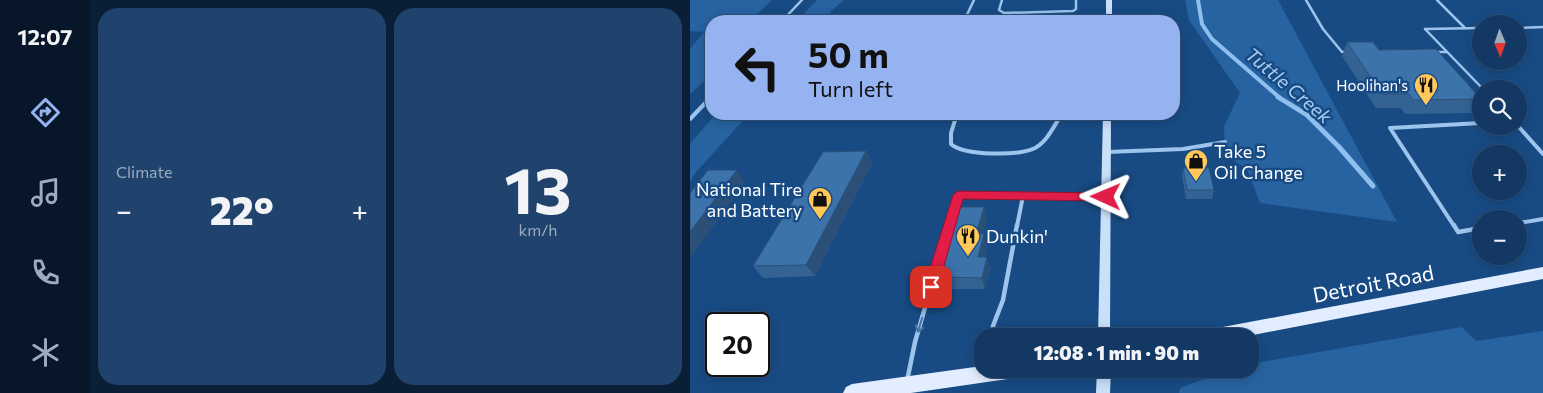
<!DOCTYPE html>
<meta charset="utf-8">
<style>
body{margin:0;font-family:Commissioner,sans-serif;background:#1f436c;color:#f1f3f6;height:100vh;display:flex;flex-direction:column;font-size:19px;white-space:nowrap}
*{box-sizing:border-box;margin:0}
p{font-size:16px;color:#9cacbe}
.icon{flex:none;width:28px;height:28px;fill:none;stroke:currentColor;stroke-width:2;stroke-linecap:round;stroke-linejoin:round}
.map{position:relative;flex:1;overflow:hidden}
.details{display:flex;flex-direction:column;gap:8px;padding:8px;background:#0a1f36;width:600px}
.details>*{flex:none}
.hud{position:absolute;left:15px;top:15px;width:475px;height:105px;border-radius:20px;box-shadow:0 2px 12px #0003,0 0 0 1px #315278;background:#95b2f1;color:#111;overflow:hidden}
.needle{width:32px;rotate:178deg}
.fabs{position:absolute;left:782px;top:15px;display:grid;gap:10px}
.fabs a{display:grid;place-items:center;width:55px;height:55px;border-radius:50%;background:#123863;box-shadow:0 2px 12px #0003,0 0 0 1px #315278;font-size:25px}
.speed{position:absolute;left:15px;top:312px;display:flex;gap:10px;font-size:25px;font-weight:700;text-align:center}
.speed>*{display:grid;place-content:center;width:65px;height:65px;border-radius:50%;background:#123863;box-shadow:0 2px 12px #0003,0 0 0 1px #315278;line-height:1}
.speed .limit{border:2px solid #111;border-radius:8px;background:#fff;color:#111}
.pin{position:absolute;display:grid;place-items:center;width:42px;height:42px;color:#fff;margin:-21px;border-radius:10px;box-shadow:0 2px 8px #0006}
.me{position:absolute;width:55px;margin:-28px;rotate:271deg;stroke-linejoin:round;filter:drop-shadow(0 0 4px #0008)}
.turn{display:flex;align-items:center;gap:18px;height:105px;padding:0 20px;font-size:22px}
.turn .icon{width:65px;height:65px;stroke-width:2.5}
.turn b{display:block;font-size:35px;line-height:42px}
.big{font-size:38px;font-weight:800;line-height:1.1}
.details .card{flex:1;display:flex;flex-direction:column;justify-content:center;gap:8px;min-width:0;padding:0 18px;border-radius:20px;background:#1f436c}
.details .dial{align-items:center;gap:0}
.dial b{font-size:65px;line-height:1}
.heat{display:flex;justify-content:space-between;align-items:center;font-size:28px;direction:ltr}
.details .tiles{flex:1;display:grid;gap:8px;grid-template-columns:repeat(2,1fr)}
.trip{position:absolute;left:284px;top:328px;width:285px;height:50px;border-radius:20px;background:#123863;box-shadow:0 2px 12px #0003,0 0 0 1px #315278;font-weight:800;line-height:50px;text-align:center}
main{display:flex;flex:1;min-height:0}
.dock{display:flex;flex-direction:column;width:90px;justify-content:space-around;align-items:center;background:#071628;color:#9cacbe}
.dock .icon{width:35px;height:35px}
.dock .active{color:#95b2f1}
.dock b{font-size:22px;color:#f1f3f6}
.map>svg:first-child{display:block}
.green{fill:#2763a1}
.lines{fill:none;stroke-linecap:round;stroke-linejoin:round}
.stream-far1{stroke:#8fbfef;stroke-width:4}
.stream{stroke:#8fbfef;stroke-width:5}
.service-far2{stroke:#9dc4ec;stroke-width:2.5}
.service-far1{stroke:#9dc4ec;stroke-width:4}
.service{stroke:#9dc4ec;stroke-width:4.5}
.secondary{fill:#c9e0f9;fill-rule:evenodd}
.primary{fill:#e2eeff;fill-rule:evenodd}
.wall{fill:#346393}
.shaded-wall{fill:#2b5078}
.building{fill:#3d73ab;stroke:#2b5078}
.oneway{stroke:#4775a8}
.route{fill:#e11d48;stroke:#92132f}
.labels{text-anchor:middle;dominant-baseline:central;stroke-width:5;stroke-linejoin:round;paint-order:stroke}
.far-poi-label{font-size:15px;fill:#fff;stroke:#184b84;text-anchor:end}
.poi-label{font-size:18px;fill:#fff;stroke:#184b84;text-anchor:start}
.water-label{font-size:19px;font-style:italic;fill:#a8cef4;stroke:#184b84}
.near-street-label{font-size:21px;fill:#fff;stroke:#184b84}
</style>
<main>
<nav class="dock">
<b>12:07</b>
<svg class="icon active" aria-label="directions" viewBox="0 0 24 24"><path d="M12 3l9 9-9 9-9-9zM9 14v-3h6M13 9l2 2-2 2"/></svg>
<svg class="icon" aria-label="music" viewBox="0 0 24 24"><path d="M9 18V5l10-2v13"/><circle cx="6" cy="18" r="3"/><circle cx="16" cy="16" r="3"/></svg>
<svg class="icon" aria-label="phone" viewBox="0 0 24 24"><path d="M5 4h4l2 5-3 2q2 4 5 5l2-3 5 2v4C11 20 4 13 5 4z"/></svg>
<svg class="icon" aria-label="climate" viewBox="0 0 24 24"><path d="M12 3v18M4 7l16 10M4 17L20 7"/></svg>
</nav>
<section class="details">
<div class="tiles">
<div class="card"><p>Climate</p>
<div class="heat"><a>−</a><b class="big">22°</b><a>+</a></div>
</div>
<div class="card dial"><b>13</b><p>km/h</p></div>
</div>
</section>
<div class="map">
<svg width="853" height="393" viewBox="0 0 853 393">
<rect width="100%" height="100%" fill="#184b84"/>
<g class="green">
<path d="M0 0H82L60 21H21V75L0 94V49L14 32 0 31Z"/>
<path d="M127 0H154L141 11 137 21H107Z"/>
<path d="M495 0H588L707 222 570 203 557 169 535 155 534 126 550 93 499 20Z"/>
<path d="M26 114H59L6 172 0 182V144Z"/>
<path d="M772 327 786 341 853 331V393H489L490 388 540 369H560V364Z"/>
</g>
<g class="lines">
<path class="stream-far1" d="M508 0 512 24 522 39 590 98"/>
<path class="stream" d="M588 97 617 115 649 147 683 186"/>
<g class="service-far2">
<path d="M312 0 309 10 314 13 383 11 386 9V0"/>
<path d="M616 0 633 29 652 52H657"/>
<path d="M747 0 775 28"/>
<path d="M92 21 112 0"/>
<path d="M282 21 275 19 284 0"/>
<path d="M829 28 853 27"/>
<path d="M735 29 793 89"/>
<path d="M735 29 791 28"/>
<path d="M744 52H757"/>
<path d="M20 98 21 97"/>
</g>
<g class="service-far1">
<path d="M267 114 261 133V144C274 156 329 156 345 148 358 141 364 125 372 114"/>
<path d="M0 119 21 97"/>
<path d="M265 119 369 118"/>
<path d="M828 126 853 154"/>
<path d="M417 152 493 149 535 142"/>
<path d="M829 223 853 219"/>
<path d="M259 226 268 195 333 196"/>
<path d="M327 226 333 196 416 197"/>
<path d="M764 226 700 128 791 123"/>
</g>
<g class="service">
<path d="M764 225 768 232 791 228"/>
<path d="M302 336 303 326 313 300 327 225"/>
<path d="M217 381 225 342 259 225"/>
</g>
<g class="secondary">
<rect x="416" y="0" width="6" height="21"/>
<path d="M413 114H421L420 336H408Z"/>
<path d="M407 369H421L420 393H406Z"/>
</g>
<g class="primary">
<path d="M853 267V279L558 336H514L516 331 522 329Z"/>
<path d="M292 366V369H340L338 375 332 377 221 393H153L156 387 162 384Z"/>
</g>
</g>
<g class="wall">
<path d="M657 42 791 99 782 113 715 114 711 108H686L652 56Z"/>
<path d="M176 151 182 163 125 276 73 278 63 266Z"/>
<path d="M493 168 524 190 522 199H496L492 176Z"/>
<path d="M294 207 297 219 293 234 297 246 295 257 300 268 295 289H253L248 277Z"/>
</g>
<g class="shaded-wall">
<path d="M176 151 182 163 125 276 116 265Z"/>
<path d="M47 170 55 182 0 259V232Z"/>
<path d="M294 207 297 219 290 246 286 234Z"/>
<path d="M294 234 297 246 292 268 288 257Z"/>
<path d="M297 257 300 268 295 289 292 278Z"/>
</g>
<g class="building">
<path d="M657 42H683L689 50 746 49 791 99 723 100 719 94H692Z"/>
<path d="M176 151 116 265 63 266 133 152Z"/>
<path d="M493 168H519L524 190H497Z"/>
<path d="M18 170H47L0 232V193Z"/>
<path d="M270 207H294L286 234H294L288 257H297L292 278 248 277Z"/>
</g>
<defs><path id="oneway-shaft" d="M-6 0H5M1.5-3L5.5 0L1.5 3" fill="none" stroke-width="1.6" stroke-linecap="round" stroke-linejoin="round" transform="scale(1.25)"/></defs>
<use class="oneway" href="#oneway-shaft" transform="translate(230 325) rotate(107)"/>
<path class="route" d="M268 191 416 193 422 197 416 201 273 199 248 287 246 291 241 293 236 291 234 287 263 195Z"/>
<defs>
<g id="restaurant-pin" transform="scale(1.25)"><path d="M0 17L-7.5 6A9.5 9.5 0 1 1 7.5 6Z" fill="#ffc858" stroke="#184b84"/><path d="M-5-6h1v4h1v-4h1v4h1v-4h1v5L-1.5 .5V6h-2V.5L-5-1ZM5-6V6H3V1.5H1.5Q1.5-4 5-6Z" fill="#111"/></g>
<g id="shop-pin" transform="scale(1.25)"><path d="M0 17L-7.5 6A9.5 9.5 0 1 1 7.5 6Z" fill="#ffc858" stroke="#184b84"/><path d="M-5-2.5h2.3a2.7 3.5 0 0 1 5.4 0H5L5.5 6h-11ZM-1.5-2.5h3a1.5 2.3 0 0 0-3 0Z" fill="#111"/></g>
</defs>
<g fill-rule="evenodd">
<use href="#restaurant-pin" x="736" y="85"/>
<use href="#shop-pin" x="506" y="161"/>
<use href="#shop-pin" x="130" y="199"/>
<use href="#restaurant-pin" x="278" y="236"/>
</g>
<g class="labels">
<g class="far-poi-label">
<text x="718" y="85">Hoolihan's</text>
</g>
<g class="poi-label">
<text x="524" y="151">Take 5<tspan x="524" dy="21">Oil Change</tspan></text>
<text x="112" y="189" text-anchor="end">National Tire<tspan x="112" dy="21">and Battery</tspan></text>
<text x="296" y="236">Dunkin'</text>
</g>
<g class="water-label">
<text transform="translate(599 85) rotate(40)">Tuttle Creek</text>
</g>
<g class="near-street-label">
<text transform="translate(683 283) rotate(-11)">Detroit Road</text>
</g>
</g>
</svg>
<div class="fabs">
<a><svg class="needle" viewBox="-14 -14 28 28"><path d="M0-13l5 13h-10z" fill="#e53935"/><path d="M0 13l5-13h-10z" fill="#9cacbe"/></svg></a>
<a><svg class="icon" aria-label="search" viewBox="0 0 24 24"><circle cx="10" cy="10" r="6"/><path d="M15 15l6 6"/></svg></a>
<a>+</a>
<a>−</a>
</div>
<div class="speed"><div class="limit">20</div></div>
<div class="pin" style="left:241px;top:287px;background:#d93025"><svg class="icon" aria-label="arrive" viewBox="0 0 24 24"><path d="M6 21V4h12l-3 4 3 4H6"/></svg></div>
<svg class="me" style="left:416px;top:197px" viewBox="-20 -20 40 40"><path d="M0-17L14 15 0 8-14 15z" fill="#e11d48" stroke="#fff" stroke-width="4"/></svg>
<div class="trip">12:08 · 1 min · 90 m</div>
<div class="hud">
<div class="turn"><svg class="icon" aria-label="left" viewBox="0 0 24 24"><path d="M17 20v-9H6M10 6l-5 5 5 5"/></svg><div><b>50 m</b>Turn left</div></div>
</div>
</div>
</main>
